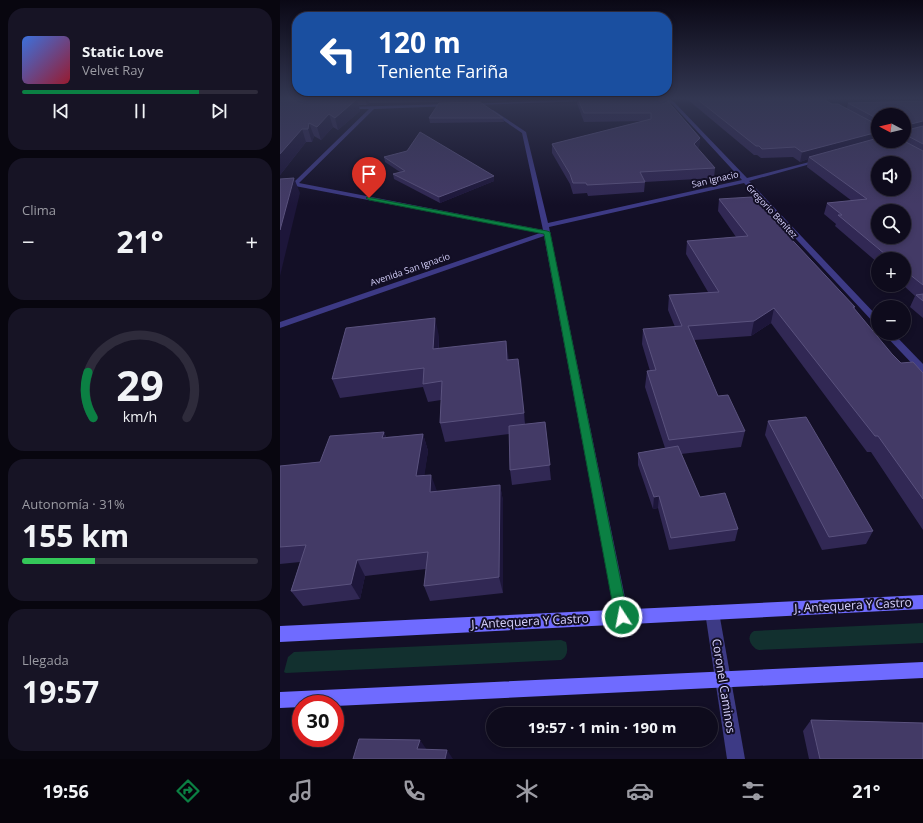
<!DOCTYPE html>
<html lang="es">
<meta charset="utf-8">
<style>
body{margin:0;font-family:"Open Sans",sans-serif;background:#171425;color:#f1f3f6;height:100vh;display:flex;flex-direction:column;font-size:15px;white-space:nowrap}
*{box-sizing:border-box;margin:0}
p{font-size:13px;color:#9b9ba3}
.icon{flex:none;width:22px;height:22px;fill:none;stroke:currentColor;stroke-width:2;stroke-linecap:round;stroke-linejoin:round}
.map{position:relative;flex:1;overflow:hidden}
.sheet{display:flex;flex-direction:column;gap:8px;padding:8px;background:#08060f;width:280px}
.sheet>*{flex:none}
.banner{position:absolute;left:12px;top:12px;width:380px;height:84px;border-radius:16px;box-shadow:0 2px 6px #0003,0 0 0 1px #2e2b3b;background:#1a4fa0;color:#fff;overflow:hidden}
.needle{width:26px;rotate:277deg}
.controls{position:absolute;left:591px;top:108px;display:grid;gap:8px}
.controls a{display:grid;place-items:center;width:40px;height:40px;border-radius:50%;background:#0e0b1c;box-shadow:0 2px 6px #0003,0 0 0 1px #2e2b3b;font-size:20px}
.speed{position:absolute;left:12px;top:695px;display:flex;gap:8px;font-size:20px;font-weight:700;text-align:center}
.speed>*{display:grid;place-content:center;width:52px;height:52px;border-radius:50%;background:#0e0b1c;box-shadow:0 2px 6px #0003,0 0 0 1px #2e2b3b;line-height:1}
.speed .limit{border:6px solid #d22;background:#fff;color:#111}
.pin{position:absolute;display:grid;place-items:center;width:34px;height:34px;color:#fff;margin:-41px -17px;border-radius:50% 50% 50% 0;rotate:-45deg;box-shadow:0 0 4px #0007}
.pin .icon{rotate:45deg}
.me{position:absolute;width:44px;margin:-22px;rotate:349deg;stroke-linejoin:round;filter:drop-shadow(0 0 3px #0008)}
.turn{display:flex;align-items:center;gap:14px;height:84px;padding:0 20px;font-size:18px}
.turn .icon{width:52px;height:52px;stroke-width:2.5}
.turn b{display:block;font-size:28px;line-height:34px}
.big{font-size:30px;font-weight:700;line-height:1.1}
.sheet .card{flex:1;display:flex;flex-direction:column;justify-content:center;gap:6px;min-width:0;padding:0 14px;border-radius:16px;background:#171425}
.sheet .dial{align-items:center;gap:0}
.dial svg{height:104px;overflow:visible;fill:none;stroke:#2e2b3b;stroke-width:7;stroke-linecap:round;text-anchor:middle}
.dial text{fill:#f1f3f6;stroke:none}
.song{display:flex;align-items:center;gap:12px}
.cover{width:48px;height:48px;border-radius:6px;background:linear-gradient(135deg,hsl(220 70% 55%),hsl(350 70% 35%))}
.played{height:4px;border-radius:2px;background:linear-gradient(90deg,#0b8043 75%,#2e2b3b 75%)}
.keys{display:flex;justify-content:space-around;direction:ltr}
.heat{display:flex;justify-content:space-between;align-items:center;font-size:22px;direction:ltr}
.charge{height:6px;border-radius:3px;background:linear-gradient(90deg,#34c759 31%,#2e2b3b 0)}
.trip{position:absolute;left:206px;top:707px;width:232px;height:40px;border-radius:20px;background:#0e0b1c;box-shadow:0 2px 6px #0003,0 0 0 1px #2e2b3b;font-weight:700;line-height:40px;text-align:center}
.tabs{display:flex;height:64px;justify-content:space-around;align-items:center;background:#06040b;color:#9b9ba3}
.tabs .icon{width:28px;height:28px}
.tabs .active{color:#0b8043}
.tabs b{font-size:18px;color:#f1f3f6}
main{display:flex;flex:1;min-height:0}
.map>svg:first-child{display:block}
.green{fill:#12302f}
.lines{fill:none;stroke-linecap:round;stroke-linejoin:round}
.street{fill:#3d3a85;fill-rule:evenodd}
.secondary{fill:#6f6bff;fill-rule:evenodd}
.wall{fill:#312854;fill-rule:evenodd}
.shaded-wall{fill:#1d163a}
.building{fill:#433a66;stroke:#5a527e;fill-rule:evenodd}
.route{fill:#0b8043;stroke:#07532c}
.labels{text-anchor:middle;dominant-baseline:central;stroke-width:4;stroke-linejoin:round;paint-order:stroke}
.far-street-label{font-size:9px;fill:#d9d4ff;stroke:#130f26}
.near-street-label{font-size:12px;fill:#d9d4ff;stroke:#130f26}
</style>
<main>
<section class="sheet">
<div class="card">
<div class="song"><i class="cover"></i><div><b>Static Love</b><p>Velvet Ray</p></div></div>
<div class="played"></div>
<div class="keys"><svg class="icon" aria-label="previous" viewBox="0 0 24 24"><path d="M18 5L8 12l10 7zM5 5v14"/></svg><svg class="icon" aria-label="pause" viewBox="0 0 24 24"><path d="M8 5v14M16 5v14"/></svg><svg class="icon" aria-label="next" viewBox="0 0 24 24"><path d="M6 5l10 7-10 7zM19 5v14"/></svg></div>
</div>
<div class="card"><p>Clima</p>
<div class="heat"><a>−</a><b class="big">21°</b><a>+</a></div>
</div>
<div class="card dial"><svg viewBox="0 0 100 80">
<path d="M14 69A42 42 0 1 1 86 69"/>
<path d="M14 69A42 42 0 0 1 10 34" stroke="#0b8043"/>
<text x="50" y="56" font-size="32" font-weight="700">29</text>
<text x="50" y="72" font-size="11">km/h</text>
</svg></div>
<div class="card"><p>Autonomía · 31%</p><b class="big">155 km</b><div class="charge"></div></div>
<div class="card"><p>Llegada</p><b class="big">19:57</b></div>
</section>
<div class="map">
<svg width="643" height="759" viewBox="0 0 643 759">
<rect width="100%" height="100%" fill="#130f26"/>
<g class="green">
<path d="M643 623V643L479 650C471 648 465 636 474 631Z"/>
<path d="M281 640 286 642C288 649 288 656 281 660L6 673 4 672 8 657 14 652Z"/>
</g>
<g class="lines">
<g class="street">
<path d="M309 99 310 101 189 105 187 104Z"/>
<path d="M374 99H388L394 102 467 178 541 159V161L469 181 598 317V325L595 324 464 183 269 227 349 617 347 622 342 624 337 622 335 617 264 236 0 328V322L260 233 15 186 0 185V181L14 182 89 109H67L65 107 171 104 172 106 94 109 19 183 263 230 242 133 211 112 213 110 246 132 268 223 462 180 392 104 385 100Z"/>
<path d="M603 333H613L643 364V373L640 372Z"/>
<path d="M432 605 437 607 439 612 465 759H447L425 612 427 607Z"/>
</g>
<g class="secondary">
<path d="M643 595V609L0 642V626Z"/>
<path d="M643 662V678L55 706V704H21V707L0 708V692Z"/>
</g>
</g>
<g class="wall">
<path d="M0 99H227V101L89 103 87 105H79L80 111 58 130 53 127 41 140 34 136 32 142H26L0 175Z"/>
<path d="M297 99H386L420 138 419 147 417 148 435 168 434 178 365 182 364 192 308 196 307 193 293 194 290 184 272 153V144L363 121 304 122 297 103Z"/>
<path d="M407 99H543L552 104 567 108 568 103 643 101V318L630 307 635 296 623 285H624V259H598V263L555 226 556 224 544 214 547 203 572 201 527 167 528 159 520 162 513 157 481 158 477 155H474ZM598 115 624 134V141H598Z"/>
<path d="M149 118H223L224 122 150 123Z"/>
<path d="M104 157 214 181 160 203 114 179 113 174 120 172 105 162Z"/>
<path d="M439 199 575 307 574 309 612 354 621 363 643 373V530L591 452H587L491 323 471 336 414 340 438 396 465 431 461 447 401 454 420 497 458 529 455 541 389 550 378 508 373 509 358 465V453L385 448 365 387 367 371H370L362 344 363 329 395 327 388 310 389 295 428 292 406 254 407 241 456 237 438 211Z"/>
<path d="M159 336V348L229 360 241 377 245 424 265 422 271 480 232 485 230 470 229 434 165 442 160 423 161 400 148 402 143 387 60 398 52 379Z"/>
<path d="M488 421 593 531 586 544 542 550 485 435Z"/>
<path d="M104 432 106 437 143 434 148 451 144 475 157 492 220 485 223 501V593L150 601 144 586 146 569 85 576 80 599 23 606 11 591 20 562 0 564V466L40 462Z"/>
<path d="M531 720 643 759H529L523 731Z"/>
</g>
<g class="shaded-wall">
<path d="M77 99 80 111 58 130 55 118Z"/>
<path d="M85 99H88L89 103 87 105Z"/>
<path d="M49 114 53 127 41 140 37 127Z"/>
<path d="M643 121V129L624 133 627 125Z"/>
<path d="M29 123 34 136 32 142 28 129Z"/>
<path d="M22 129 26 142 0 175V154Z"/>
<path d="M598 132V140L529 157 528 159 520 162 522 152Z"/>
<path d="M420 138 419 147 413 153 414 144Z"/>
<path d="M214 176V181L160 203 159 197Z"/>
<path d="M14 178 20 193 0 276V230Z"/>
<path d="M494 308 491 323 471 336 474 321Z"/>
<path d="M155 318 159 336 158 367 153 349Z"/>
<path d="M226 341 229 359 230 378 227 360Z"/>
<path d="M238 359 241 377 246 431Z"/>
<path d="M104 432 110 448 102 438Z"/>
<path d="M143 434 148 451 142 493 136 476Z"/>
<path d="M151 475 157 491 155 509 150 492Z"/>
<path d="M220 485 223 501V593L219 577Z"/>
<path d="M379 496 378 508 373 509 374 497Z"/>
<path d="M77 560 85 576 80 599 71 584Z"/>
<path d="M140 740 147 750 137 749Z"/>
<path d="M167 750 173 759H165Z"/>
</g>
<g class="building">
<path d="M77 99 55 118 49 114 37 127 29 123 28 129H22L0 154V101Z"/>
<path d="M298 99H386L420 138 414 144 435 168 360 172 365 182 307 185 306 183H293L290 174 272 144 371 119V113H304Z"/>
<path d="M417 99H543L552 104H558L598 125V132L522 152 515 147 482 149 479 146H476Z"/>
<path d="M643 101V121L627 125 626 128 627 130 643 126V144L624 134V115H598V119L568 103Z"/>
<path d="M200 102 223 118H149L159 103Z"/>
<path d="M140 132 214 176 159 197 113 174 125 171 104 157 127 151Z"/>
<path d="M598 138V141H624L643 151V285L624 270V259H611L558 215H562L547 203 587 199 529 157ZM598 163H624V189H598ZM598 211H624V237H598Z"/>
<path d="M14 178 0 230V179Z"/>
<path d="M472 197 575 307H573L612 354 621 363 633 362 643 373V499L598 436H595L494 308 474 321 408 326 438 396 448 395 465 431 389 440 367 371 376 370 363 329 402 326 389 295 439 292 407 241 468 236 439 199Z"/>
<path d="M643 294V301L636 295Z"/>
<path d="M155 318 153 349 226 341 227 360 238 359 244 413 160 423 162 381 143 384 144 368 52 379 66 328Z"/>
<path d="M526 417 593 531 549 537 488 421Z"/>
<path d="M265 422 270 465 230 470 229 426Z"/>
<path d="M104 432 102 438 143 434 136 476 151 475 150 492 220 485 219 577 144 586 148 552 77 560 71 584 11 591 26 545 0 547V466L40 462 50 436Z"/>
<path d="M398 446 420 497 445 493 458 529 391 538 379 496 374 497 358 453Z"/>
<path d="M531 720 643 723V759H540Z"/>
<path d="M79 739 140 740 137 749 167 750 165 759H73Z"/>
</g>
<linearGradient id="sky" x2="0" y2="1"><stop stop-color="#0a0815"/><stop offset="0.48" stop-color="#333752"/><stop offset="1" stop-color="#333752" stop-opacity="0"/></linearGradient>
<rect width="643" height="205" fill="url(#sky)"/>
<path class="route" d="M87 197 267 231 270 232 348 617 346 622 342 624 337 622 335 617 264 234 89 200 86 198Z"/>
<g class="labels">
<g class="far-street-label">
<text transform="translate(435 179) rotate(-13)">San Ignacio</text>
<text transform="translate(492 211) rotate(47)">Gregorio Benítez</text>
<text transform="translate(130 269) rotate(-19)">Avenida San Ignacio</text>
</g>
<g class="near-street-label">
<text transform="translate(573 605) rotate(-3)">J. Antequera Y Castro</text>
<text transform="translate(250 621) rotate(-3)">J. Antequera Y Castro</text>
<text transform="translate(444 686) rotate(81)">Coronel Caminos</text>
</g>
</g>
</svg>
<div class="controls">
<a><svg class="needle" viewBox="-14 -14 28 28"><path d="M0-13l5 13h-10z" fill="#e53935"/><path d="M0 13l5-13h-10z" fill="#9b9ba3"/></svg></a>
<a><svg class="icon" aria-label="sound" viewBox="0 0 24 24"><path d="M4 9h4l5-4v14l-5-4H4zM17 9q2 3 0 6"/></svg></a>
<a><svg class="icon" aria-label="search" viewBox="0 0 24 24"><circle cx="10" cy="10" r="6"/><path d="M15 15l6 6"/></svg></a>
<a>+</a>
<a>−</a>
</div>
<div class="speed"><div class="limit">30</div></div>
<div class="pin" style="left:89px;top:198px;background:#d93025"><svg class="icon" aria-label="arrive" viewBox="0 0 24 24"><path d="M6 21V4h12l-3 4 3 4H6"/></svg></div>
<svg class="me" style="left:342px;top:617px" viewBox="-20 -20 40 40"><circle r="17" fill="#0b8043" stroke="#fff" stroke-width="3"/><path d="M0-11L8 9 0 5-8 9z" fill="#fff"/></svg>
<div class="trip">19:57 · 1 min · 190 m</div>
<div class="banner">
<div class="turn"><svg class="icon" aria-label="left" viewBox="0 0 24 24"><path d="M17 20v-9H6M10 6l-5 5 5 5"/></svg><div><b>120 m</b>Teniente Fariña</div></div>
</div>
</div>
</main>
<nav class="tabs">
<b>19:56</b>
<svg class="icon active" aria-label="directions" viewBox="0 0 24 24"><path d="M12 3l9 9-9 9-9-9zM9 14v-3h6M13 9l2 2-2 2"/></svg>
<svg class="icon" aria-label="music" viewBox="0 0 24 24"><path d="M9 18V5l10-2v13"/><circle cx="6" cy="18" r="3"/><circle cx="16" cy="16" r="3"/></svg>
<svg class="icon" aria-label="phone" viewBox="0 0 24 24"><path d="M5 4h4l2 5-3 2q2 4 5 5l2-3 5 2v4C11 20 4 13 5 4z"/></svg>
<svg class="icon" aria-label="climate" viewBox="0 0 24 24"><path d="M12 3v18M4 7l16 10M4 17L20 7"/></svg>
<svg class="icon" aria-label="car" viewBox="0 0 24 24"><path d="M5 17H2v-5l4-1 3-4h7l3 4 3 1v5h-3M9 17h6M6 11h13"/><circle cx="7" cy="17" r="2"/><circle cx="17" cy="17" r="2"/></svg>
<svg class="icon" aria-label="filters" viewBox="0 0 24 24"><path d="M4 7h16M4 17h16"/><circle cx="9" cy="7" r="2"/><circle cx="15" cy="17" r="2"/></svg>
<b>21°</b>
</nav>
